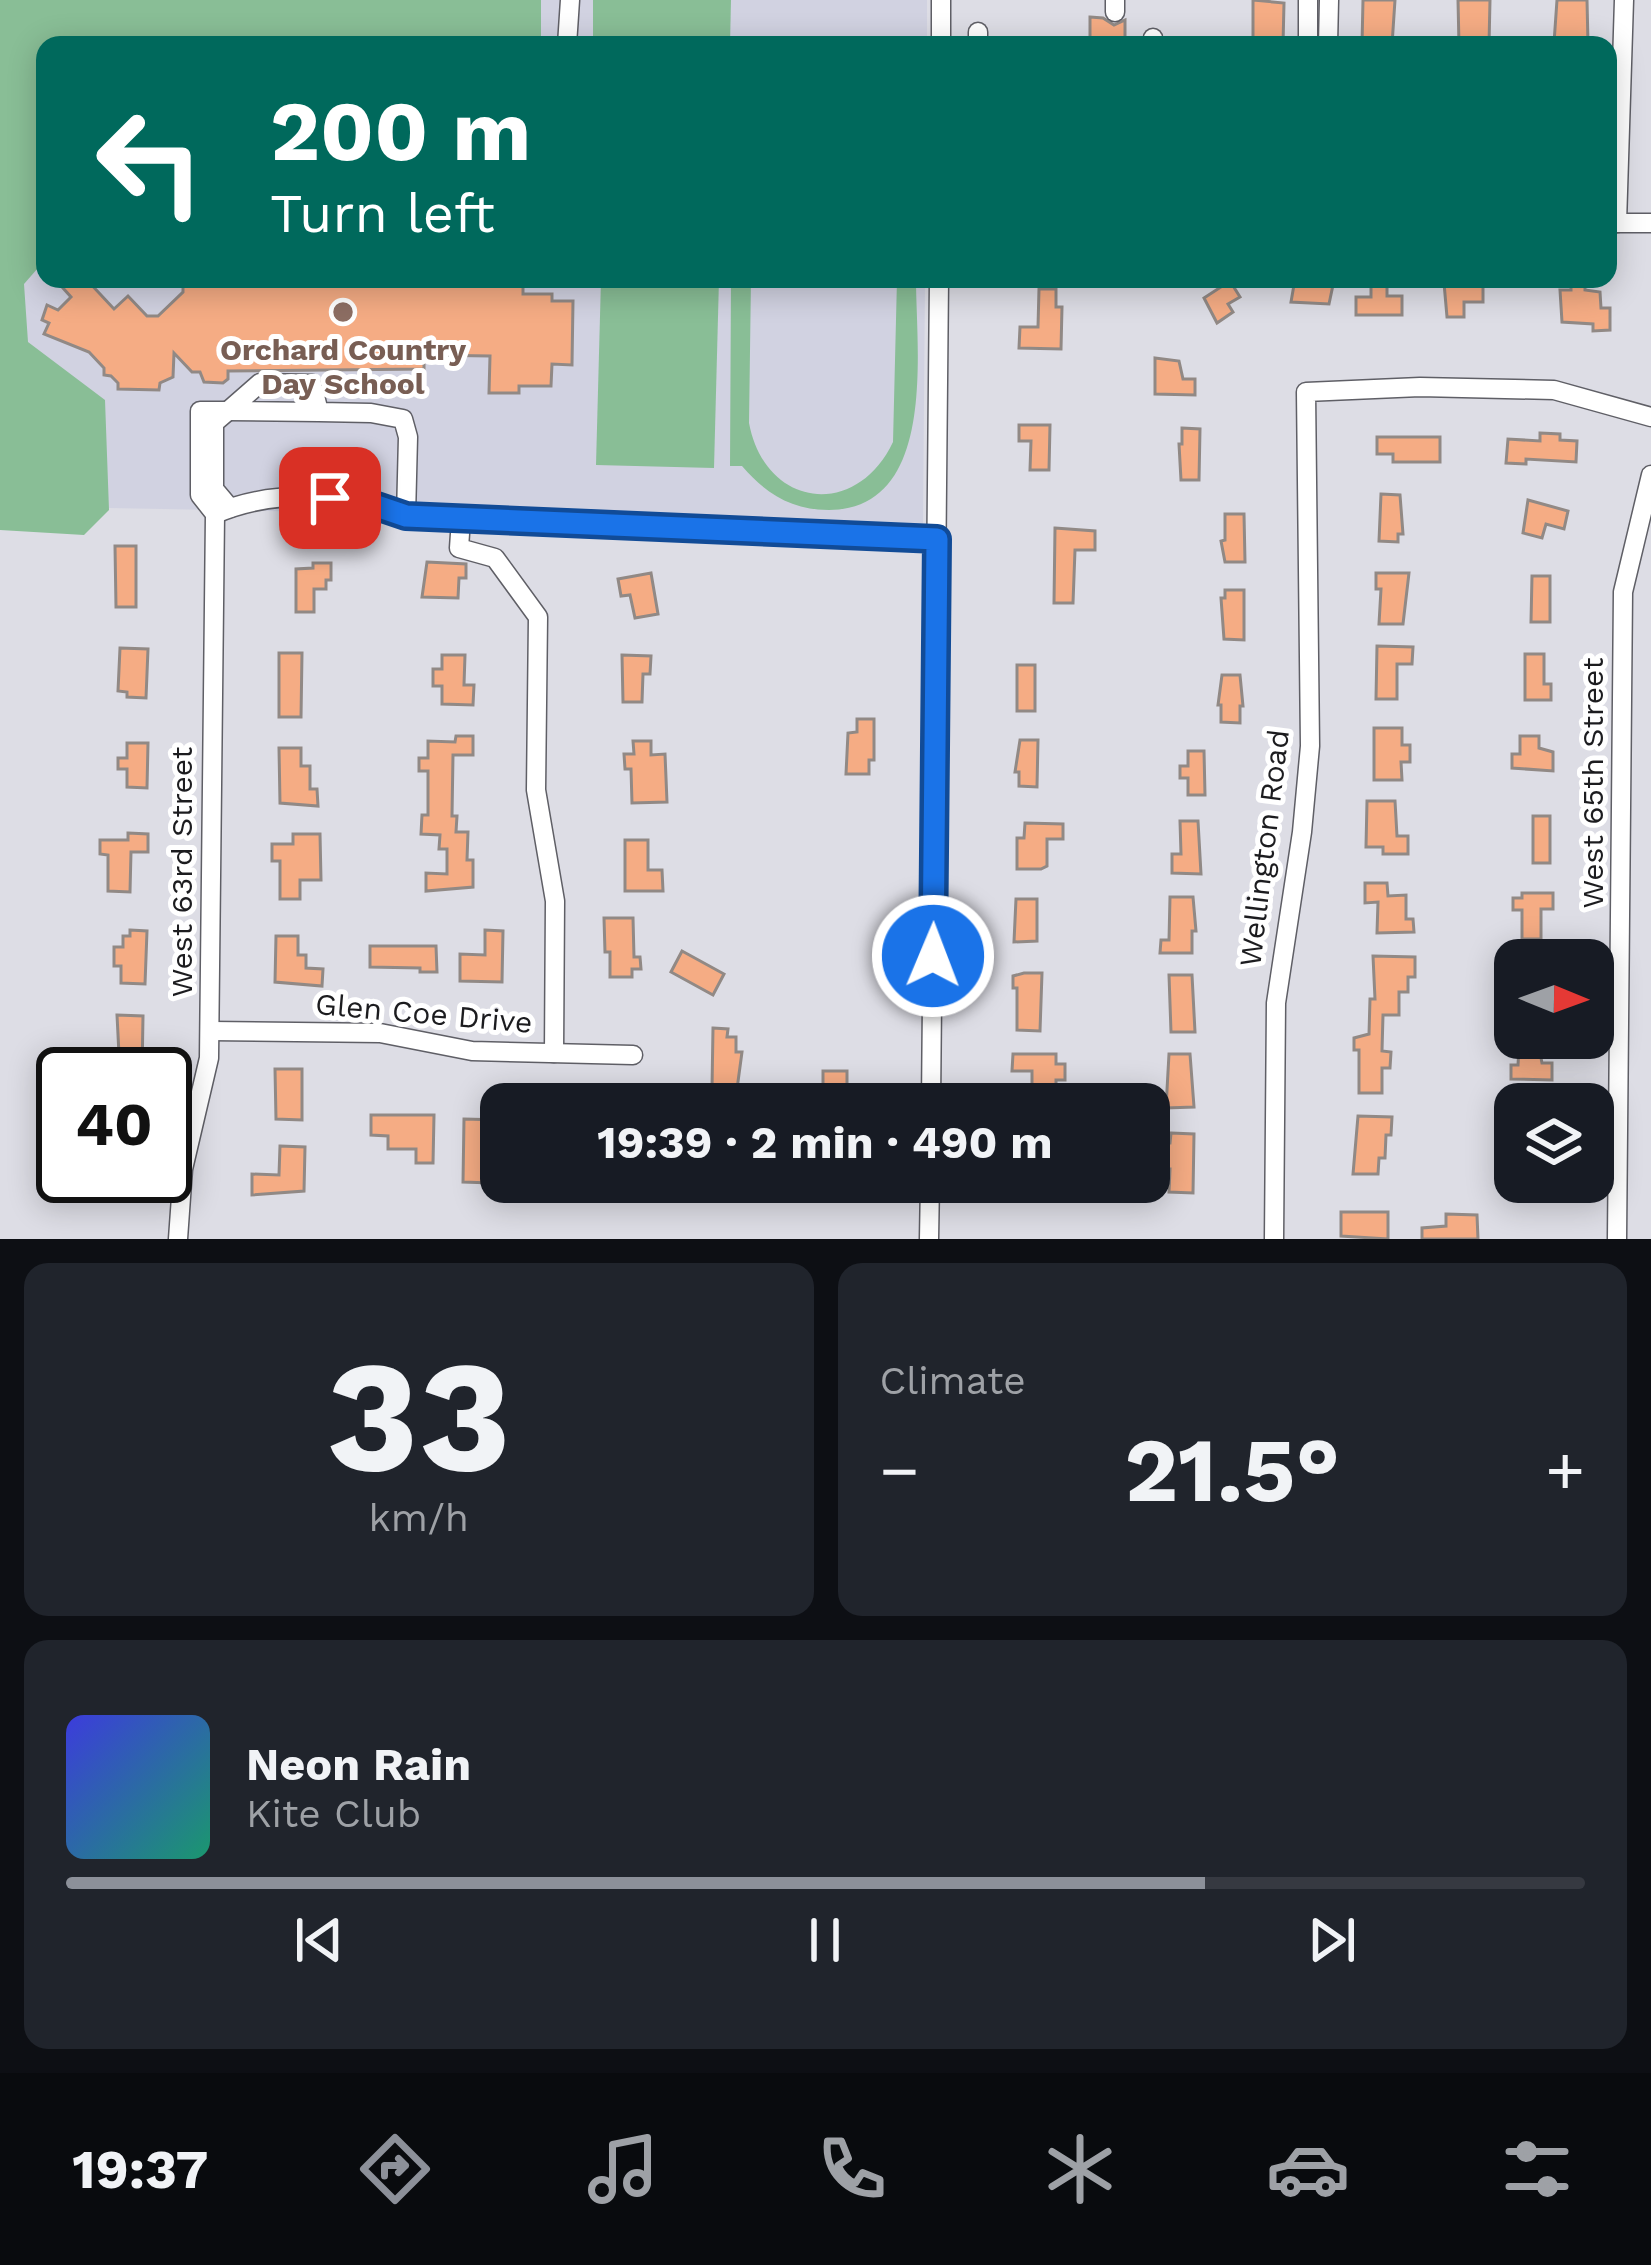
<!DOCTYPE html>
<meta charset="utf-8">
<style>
body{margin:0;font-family:"Work Sans",sans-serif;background:#20242c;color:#f1f3f6;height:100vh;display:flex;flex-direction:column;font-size:45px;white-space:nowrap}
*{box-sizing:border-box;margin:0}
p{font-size:39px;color:#9ea1a6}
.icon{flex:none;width:66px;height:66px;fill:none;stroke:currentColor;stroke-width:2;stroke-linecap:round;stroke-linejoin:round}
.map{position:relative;height:1239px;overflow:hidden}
.side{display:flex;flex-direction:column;gap:24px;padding:24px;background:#0d0f14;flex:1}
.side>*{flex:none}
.banner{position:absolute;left:36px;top:36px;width:1581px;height:252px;border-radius:24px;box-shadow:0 6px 30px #0003;background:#00695c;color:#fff;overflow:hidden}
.needle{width:78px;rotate:91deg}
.controls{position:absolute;left:1494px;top:939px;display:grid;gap:24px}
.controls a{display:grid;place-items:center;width:120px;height:120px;border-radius:24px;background:#171b24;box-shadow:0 6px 30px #0003;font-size:60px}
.speed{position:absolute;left:36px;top:1047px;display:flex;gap:24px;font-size:60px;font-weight:700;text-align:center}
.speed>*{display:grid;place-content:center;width:156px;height:156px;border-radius:50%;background:#171b24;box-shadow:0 6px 30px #0003;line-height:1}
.speed .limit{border:6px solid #111;border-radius:18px;background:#fff;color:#111}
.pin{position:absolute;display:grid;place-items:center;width:102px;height:102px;color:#fff;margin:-51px;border-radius:24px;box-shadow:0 6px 18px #0006}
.me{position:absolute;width:132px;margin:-66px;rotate:1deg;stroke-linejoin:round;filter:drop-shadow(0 0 9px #0008)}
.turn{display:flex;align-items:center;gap:42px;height:252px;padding:0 36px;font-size:54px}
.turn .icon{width:156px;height:156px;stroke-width:2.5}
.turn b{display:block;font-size:84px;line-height:102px}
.big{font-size:90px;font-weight:700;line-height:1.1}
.side .widget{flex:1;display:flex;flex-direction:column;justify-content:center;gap:18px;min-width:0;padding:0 42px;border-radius:24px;background:#20242c}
.side .dial{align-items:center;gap:0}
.dial b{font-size:156px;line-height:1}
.song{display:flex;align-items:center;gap:36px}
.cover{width:144px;height:144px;border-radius:18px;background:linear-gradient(135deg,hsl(240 70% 55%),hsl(160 70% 35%))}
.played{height:12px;border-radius:6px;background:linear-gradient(90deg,#8c9099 75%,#363941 75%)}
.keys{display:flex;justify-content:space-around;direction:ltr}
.heat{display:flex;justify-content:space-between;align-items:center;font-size:66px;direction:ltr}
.side .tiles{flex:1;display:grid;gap:24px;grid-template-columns:1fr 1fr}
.widget:last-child{grid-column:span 2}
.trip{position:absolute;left:480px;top:1083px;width:690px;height:120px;border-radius:24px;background:#171b24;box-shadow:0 6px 30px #0003;font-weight:700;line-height:120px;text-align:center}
.tab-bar{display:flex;height:192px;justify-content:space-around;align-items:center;background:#090b0e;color:#9ea1a6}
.tab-bar .icon{width:84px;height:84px}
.tab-bar .active{color:#8c9099}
.tab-bar b{font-size:54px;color:#f1f3f6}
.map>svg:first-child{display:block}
.built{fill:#d1d2e1}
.green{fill:#89be96}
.building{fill:#f5ac84;stroke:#918985;stroke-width:3}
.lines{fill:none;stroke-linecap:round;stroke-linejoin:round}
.minor-casing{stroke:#5f5f66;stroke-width:21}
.minor{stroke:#fff;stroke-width:18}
.route-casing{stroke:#114b97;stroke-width:30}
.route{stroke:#1a73e8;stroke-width:21}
.education-dot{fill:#8d6e63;stroke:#fff;stroke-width:4.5}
.labels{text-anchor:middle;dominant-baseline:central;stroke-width:10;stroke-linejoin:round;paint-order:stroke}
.education-label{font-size:30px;font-weight:bold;fill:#785e54;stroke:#fff}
.street-label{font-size:30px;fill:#1c1c1f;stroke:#fff}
</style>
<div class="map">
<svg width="1651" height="1239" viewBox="0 0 1651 1239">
<rect width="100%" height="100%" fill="#dddde5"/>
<path class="built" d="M0 0H927V45H45V279H925L923 523 0 506Z"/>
<g class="green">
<path d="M0 0H541V45H45V260L24 284 28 342 105 400 109 510 84 535 0 530Z"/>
<path d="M593 0H731L730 45H593Z"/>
<path d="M601 279H719L714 468 596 465Z"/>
<path d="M731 279H751L749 423C765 508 856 520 893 442L897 279H916C916 350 938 509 829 510 792 510 766 494 742 466H730Z"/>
</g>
<g class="building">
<path d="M1253 0 1284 3 1283 45H1253Z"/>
<path d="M1363 0H1395L1392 45H1362Z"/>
<path d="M1458 0H1490L1489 45H1459Z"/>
<path d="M1557 0H1587L1588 44 1554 43Z"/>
<path d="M1090 17 1103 18 1114 25 1125 20V45H1090Z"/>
<path d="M72 279H86L114 309 128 296 147 316H158L183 292V286L197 279H523V294H552V301H573L572 365 552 364 551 386H519V393H489L490 356 424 355V369L228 371V379L223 383 204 382 200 372H192L174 353 173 377 160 383 159 390 118 389V383L111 376 104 375V368L89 352 44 334 49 323 42 320 47 305 58 310 71 297 63 288Z"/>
<path d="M1295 279 1333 285 1329 304 1291 302Z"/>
<path d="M1458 279 1483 283V302H1464V317H1447L1444 283H1458Z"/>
<path d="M1230 281 1240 297 1228 304 1233 312 1217 323 1204 298Z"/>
<path d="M1371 284H1387V296H1402V315H1356V297H1371Z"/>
<path d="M1571 284H1585V290L1600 292 1601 308H1610V330L1593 331V324L1562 322 1560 290H1571Z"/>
<path d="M1039 289H1056V307H1062L1061 349 1019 348 1020 327H1038Z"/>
<path d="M1155 358 1179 361 1183 379H1195V395L1155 394Z"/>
<path d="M1019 425H1050L1049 470H1030L1031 441H1019Z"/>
<path d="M1182 428 1200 429 1199 480H1181L1179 444H1182Z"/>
<path d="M1540 433 1560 434V440L1577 441 1576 462 1526 459V464L1506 463 1508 439 1540 441Z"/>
<path d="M1377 437H1440V462H1393V454H1377Z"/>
<path d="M1381 494 1400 495 1403 534H1398V542L1379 541Z"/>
<path d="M1528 500 1568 511 1564 529 1546 524 1542 538 1523 533Z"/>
<path d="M1225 514H1244L1245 562H1225L1221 541 1225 540Z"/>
<path d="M1055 528 1095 531V550H1075L1073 603H1054Z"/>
<path d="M115 546H136V607H116Z"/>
<path d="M427 562 466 564V578H459L458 598 422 597Z"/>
<path d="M313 563H331V580H326V589H314V612H296V569L313 568Z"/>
<path d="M651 573 658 614 635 618 630 595 621 596 618 579Z"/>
<path d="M1376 573H1409L1403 624H1379L1381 589H1376Z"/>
<path d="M1532 576H1550V622H1531Z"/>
<path d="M1225 590H1244V640L1224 639 1221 598H1225Z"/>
<path d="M1377 646 1413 647 1412 664H1397V699H1376Z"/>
<path d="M120 648 148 649 146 698 127 697V692L118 691Z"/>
<path d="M279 653H302L301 717H279Z"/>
<path d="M1525 654H1544V684H1551V700H1525Z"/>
<path d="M442 655H465L464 685H474L473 705 442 704V686H433V669H442Z"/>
<path d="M622 655 651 656 650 674H643L642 702H623Z"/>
<rect x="1017" y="665" width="18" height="46"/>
<path d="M1222 675H1240L1243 706H1240V723L1221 722V705H1218Z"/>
<path d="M857 719H874V760H869V774H846L848 733 857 732Z"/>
<path d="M1374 728H1402V745H1410V762H1401L1402 780H1374Z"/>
<path d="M456 736H473V755H453L452 816H457L456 832H468L467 860H473V887L426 891V873L447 874V849H439L440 835 421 834 422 815H428V771H419V758H428V741L455 742Z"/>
<path d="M1520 736H1539V748L1553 752V771L1512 768V754H1520Z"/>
<path d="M1020 740H1038L1037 787 1019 786V772H1015Z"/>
<path d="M633 741H651V755L665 754 667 802 632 803 631 769H625L624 754H634Z"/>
<path d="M127 743H148L147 788 127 787V769H118V758H127Z"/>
<path d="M279 748H301V766H310V789H317L318 806 280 803Z"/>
<path d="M1188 751H1204L1205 795H1188V778H1180V766H1188Z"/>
<path d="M1367 801H1395L1397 836H1408V854H1383V847H1366Z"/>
<rect x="1533" y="816" width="17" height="47"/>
<path d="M1180 821H1198L1201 874 1172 873V854H1181Z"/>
<path d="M1025 823 1063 824V839H1047V866L1041 869H1017V838H1024Z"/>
<path d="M128 833 148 834V852H131L130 892 108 891V855L100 854V840H128Z"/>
<path d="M293 834H320L321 880H300V899H280V861H272V844H293Z"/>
<path d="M625 840H648V870H662L663 891H625Z"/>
<path d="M1365 883H1387L1388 896 1406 895V919H1413L1414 932 1377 933 1378 902 1365 903Z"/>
<path d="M1522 893H1553V909H1541V939H1522V910H1513V898H1522Z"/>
<path d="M1170 897H1193L1196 931H1192V953H1160L1161 940H1169Z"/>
<path d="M1016 899H1037V941L1014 942Z"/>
<path d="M604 918H633L634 957H640L641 969H632V977H610V952H605Z"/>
<path d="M130 930 147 931 145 984 121 983V966H114V947H123V936H130Z"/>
<path d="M485 930 503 931 502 982 460 981V954L485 955Z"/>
<path d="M276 936H298V955H306V968L323 969 322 986 275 982Z"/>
<path d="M370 946H436L437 972H420V968L370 967Z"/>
<path d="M682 951 724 974 713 995 671 972Z"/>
<path d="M1373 956 1415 957V977H1408V992H1399V1015H1383L1382 1051 1391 1052 1390 1068H1382V1093H1359V1050H1354V1038L1369 1034 1370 999H1375Z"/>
<path d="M1024 973H1042L1040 1031 1017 1030V988H1013V976Z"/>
<path d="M1169 975H1192L1195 1032H1171Z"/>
<path d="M117 1015 143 1016 142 1074H120Z"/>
<path d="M713 1028 728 1029 727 1037H736V1052H742L737 1089H712Z"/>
<path d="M1519 1047 1539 1048 1542 1063H1552V1080L1511 1079V1065H1518Z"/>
<path d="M1013 1054H1056V1064H1065V1080H1056V1099H1032V1071H1012Z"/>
<path d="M1169 1054H1190L1194 1107 1166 1108Z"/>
<path d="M275 1069H302V1120L276 1119Z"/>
<rect x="823" y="1071" width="24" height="33"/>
<path d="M371 1115H434L433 1163H416V1149H388V1136L371 1135Z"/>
<path d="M1358 1116 1392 1117 1391 1135H1386L1385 1158H1379L1378 1174H1353Z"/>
<path d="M464 1119 501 1120 500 1154 492 1153 491 1183 463 1182Z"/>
<path d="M1171 1133 1194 1134 1193 1193 1169 1192 1170 1169H1154V1156H1163V1143H1170Z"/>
<path d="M280 1146 305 1147 304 1191 252 1195V1174L279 1175Z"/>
<path d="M1341 1212H1388V1239L1341 1236Z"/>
<path d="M1446 1214 1477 1215 1478 1239H1422V1228L1446 1226Z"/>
</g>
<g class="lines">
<g class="minor-casing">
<g id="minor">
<path d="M1115 12V0"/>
<path d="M567 45 570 0"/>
<path d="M941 45V0"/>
<path d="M978 45V32"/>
<path d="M1153 45V38"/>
<path d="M1308 45V0"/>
<path d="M1328 45 1329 0"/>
<path d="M1608 223H1651"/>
<path d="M1617 223 1624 0"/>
<path d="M228 411 214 423V489L230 508"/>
<path d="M319 412 228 411 260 383 312 384 319 412 371 413 403 419 408 437 406 516 461 519"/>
<path d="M215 514C278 487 343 495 406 516"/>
<path d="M210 1031 380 1033 472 1051 633 1055"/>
<path d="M554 1053 555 901 536 790 538 617 495 558 459 548 461 519 937 539"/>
<path d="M931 1104 939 279"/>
<path d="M178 1239 183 1169 209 1058 215 514 200 495V411H228"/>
<path d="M929 1239 930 1182"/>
<path d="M1274 1239 1276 1003 1302 832 1310 746 1306 392 1420 387 1554 390 1651 417"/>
<path d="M1617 1239 1623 592 1651 475"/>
</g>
</g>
<use href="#minor" class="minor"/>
</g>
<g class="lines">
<g class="route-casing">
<path id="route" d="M330 498 359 500 406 516 937 539 933 956"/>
</g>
<use href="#route" class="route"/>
</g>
<circle class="education-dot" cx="343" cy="312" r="12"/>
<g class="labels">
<g class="education-label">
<text x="343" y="349">Orchard Country<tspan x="343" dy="34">Day School</tspan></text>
</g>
<g class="street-label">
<text transform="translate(1592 783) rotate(-90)">West 65th Street</text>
<text transform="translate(1264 848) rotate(-83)">Wellington Road</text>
<text transform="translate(181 872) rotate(-90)">West 63rd Street</text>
<text transform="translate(424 1013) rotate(5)">Glen Coe Drive</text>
</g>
</g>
</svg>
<div class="controls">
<a><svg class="needle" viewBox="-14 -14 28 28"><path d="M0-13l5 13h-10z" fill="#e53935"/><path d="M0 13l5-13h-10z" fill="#9ea1a6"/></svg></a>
<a><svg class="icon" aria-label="layers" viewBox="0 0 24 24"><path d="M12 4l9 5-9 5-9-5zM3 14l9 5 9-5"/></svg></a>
</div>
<div class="speed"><div class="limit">40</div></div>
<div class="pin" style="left:330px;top:498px;background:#d93025"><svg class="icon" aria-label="arrive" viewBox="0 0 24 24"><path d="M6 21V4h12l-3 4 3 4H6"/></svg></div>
<svg class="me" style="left:933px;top:956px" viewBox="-20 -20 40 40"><circle r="17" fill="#1a73e8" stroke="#fff" stroke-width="3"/><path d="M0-11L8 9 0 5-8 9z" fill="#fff"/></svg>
<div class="trip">19:39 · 2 min · 490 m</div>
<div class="banner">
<div class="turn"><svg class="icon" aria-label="left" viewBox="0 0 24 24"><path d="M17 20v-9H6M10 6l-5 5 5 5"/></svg><div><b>200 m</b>Turn left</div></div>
</div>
</div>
<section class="side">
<div class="tiles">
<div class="widget dial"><b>33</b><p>km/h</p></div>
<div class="widget"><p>Climate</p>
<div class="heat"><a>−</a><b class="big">21.5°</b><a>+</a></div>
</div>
<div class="widget">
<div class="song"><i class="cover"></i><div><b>Neon Rain</b><p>Kite Club</p></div></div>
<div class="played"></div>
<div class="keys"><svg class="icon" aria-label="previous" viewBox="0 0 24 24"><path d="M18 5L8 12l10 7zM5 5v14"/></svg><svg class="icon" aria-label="pause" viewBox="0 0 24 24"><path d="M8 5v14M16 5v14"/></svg><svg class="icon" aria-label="next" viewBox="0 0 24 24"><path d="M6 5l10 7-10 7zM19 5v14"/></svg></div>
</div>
</div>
</section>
<nav class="tab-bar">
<b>19:37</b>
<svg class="icon active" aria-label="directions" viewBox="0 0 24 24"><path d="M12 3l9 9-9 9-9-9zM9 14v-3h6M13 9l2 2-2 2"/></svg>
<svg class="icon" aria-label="music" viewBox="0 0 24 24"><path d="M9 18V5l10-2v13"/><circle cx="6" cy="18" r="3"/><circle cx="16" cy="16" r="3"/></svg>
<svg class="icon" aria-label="phone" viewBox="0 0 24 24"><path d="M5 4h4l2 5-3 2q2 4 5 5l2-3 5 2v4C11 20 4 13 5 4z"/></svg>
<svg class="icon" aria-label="climate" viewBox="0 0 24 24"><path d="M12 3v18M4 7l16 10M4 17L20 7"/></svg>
<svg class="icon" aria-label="car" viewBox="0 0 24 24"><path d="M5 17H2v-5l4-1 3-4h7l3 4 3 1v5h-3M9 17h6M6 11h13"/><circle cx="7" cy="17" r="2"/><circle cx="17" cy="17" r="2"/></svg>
<svg class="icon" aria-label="filters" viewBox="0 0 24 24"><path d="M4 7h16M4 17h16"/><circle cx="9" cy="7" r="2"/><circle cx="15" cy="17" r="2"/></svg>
</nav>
